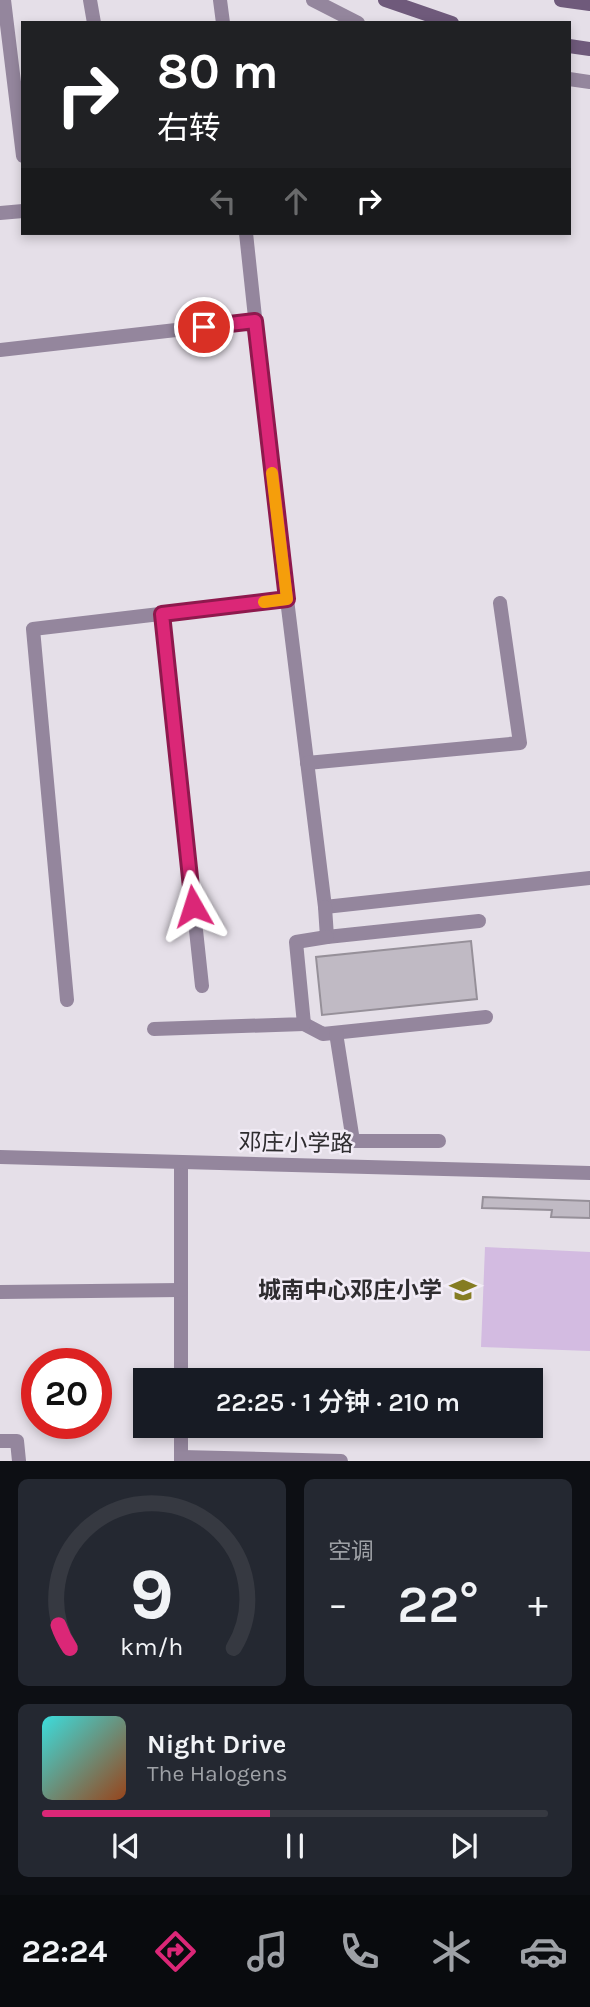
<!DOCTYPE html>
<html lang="zh">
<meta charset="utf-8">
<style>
body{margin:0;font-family:Karla,"Noto Sans SC",sans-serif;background:#242831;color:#f1f3f6;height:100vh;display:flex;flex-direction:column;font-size:26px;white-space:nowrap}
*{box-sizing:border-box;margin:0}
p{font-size:23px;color:#9ea1a6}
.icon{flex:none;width:38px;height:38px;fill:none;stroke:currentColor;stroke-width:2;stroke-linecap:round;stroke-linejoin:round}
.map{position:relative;height:1461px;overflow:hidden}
.side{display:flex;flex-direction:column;gap:18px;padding:18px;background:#0d0f14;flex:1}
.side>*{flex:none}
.banner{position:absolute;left:21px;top:21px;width:550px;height:214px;border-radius:0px;box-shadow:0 4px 10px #0003;background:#202124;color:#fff;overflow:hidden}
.speed{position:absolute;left:21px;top:1348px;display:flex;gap:14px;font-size:35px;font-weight:700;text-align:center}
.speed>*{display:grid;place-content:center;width:91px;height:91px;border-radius:50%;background:#171b24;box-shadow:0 4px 10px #0003;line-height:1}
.speed .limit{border:10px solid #d22;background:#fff;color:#111}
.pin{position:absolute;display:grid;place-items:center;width:60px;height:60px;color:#fff;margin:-30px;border:4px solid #fff;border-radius:50%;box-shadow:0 2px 7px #0007}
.me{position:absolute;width:77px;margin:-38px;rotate:354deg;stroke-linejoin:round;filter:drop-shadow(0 0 5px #0008)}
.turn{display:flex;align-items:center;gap:24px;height:147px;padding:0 21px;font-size:32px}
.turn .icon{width:91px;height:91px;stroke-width:2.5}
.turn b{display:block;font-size:49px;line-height:60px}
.lanes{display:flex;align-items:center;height:66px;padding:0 21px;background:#0003;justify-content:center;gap:35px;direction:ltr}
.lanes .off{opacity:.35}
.big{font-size:52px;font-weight:600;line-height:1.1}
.side .tile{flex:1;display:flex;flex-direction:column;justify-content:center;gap:10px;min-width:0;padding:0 24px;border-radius:10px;background:#242831}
.side .dial{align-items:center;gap:0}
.dial svg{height:182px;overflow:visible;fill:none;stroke:#363941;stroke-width:7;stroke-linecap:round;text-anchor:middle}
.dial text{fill:#f1f3f6;stroke:none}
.song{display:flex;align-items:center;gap:21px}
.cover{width:84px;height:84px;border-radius:10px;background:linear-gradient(135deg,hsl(180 70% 55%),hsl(20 70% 35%))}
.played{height:7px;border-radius:4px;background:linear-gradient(90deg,#db2777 45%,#363941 45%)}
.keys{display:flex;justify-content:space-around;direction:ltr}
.heat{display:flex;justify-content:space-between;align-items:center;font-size:38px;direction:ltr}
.side .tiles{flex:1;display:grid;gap:18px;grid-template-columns:1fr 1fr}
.tile:last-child{grid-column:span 2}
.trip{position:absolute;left:133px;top:1368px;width:410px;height:70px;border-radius:0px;background:#171b24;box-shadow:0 4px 10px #0003;font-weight:600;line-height:70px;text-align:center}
.tabs{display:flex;height:112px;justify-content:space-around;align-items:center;background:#090b0e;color:#9ea1a6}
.tabs .icon{width:49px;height:49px}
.tabs .current{color:#db2777}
.tabs b{font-size:32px;color:#f1f3f6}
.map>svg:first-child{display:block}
.grass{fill:#d3bbe1}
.building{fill:#c0bac4;stroke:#969099;stroke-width:2}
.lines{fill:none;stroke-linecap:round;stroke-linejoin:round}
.service{stroke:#94869d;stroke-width:14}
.minor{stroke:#94869d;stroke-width:14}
.tertiary{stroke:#94869d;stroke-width:14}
.secondary{stroke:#6f5a7b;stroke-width:14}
.route-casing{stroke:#8e194d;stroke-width:18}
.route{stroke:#db2777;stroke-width:12}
.slow{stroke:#f59e0b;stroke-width:12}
.labels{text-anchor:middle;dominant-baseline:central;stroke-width:5;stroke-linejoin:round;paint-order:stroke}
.street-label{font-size:23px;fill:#2e2c2f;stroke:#f2ecf6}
.poi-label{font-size:23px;font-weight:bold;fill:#2e2c2f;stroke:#f2ecf6;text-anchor:end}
</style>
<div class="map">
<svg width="590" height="1461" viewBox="0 0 590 1461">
<rect width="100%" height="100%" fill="#e5dfe8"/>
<path class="grass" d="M485 1247 590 1252V1351L481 1347Z"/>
<g class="building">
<path d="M471 941 477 999 322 1015 316 957Z"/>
<path d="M483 1197 590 1201V1218L551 1217 552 1210 482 1208Z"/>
</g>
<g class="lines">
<g class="service">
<path d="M220 0 223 23"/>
<path d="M246 233 273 486 325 907 590 878"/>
<path d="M0 350 255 321"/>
<path d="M162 614 202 986"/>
<path d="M307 763 520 743 500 603"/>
<path d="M325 907 327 937 479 921"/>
<path d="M67 1000 33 629 287 599"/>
<path d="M304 1024 323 1034 486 1017"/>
<path d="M154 1029 304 1024 296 942 327 937"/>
<path d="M336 1033 353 1141H439"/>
<path d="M181 1457 341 1461"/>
</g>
<g class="minor">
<path d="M4 0 23 156"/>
<path d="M90 0 94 23"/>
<path d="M313 0 358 23"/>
<path d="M569 79 590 82"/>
<path d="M0 213 23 211"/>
<path d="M181 1163V1381"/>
<path d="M0 1292 181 1290"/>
<path d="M0 1441H17L19 1461"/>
<path d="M181 1461V1426"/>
</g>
<path class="tertiary" d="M0 1157 590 1173"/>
<g class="secondary">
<path d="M385 0 452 23"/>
<path d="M561 0 590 4"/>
<path d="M569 46 590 49"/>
</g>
</g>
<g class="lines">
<g class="route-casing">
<path id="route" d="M193 906 162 614 287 599 255 321 204 327"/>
</g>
<use href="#route" class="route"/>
<path class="slow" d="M264 602 287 599 272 473"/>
</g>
<defs>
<g id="school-bare" transform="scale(2.1)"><path d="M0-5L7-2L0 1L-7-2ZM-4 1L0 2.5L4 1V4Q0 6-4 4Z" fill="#857c22" stroke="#f2ecf6" stroke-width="2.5" paint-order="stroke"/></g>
</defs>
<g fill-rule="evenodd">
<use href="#school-bare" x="463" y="1290"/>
</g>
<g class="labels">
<g class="street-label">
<text transform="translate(296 1143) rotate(1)">邓庄小学路</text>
</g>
<g class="poi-label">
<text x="442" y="1290">城南中心邓庄小学</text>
</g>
</g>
</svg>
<div class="speed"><div class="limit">20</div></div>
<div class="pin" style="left:204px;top:327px;background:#d93025"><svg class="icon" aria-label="arrive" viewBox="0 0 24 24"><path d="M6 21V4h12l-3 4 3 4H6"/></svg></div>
<svg class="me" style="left:193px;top:906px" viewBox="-20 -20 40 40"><path d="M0-17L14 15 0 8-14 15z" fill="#db2777" stroke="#fff" stroke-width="4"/></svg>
<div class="trip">22:25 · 1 分钟 · 210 m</div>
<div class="banner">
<div class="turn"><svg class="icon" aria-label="right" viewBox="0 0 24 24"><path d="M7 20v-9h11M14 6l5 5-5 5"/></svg><div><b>80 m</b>右转</div></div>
<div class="lanes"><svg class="icon off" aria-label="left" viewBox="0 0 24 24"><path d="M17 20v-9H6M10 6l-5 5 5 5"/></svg><svg class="icon off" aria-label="ahead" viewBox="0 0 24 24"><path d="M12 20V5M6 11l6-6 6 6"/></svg><svg class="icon" aria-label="right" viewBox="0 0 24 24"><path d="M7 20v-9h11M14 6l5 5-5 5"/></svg></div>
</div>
</div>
<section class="side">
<div class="tiles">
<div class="tile dial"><svg viewBox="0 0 100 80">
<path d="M14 69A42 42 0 1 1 86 69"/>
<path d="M14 69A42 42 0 0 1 9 59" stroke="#db2777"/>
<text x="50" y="56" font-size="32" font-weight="700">9</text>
<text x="50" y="72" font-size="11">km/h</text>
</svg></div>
<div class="tile"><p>空调</p>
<div class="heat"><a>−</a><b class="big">22°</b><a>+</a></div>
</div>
<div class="tile">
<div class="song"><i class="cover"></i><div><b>Night Drive</b><p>The Halogens</p></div></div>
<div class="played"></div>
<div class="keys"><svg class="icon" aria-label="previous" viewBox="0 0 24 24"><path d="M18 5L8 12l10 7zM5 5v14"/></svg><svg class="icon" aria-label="pause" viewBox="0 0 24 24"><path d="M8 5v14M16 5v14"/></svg><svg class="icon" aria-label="next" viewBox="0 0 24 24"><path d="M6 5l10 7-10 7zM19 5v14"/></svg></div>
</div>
</div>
</section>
<nav class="tabs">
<b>22:24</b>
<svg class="icon current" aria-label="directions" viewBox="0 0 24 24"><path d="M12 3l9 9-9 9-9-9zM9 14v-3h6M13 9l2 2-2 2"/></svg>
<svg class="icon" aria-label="music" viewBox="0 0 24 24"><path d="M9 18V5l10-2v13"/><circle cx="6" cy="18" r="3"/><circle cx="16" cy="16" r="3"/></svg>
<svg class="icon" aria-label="phone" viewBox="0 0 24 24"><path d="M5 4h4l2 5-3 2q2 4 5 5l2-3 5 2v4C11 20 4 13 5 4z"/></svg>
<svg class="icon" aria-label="climate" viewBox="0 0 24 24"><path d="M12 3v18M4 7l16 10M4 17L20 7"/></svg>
<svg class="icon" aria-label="car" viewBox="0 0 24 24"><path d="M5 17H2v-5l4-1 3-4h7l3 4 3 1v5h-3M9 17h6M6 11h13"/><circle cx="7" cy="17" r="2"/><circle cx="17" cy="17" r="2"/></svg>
</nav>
